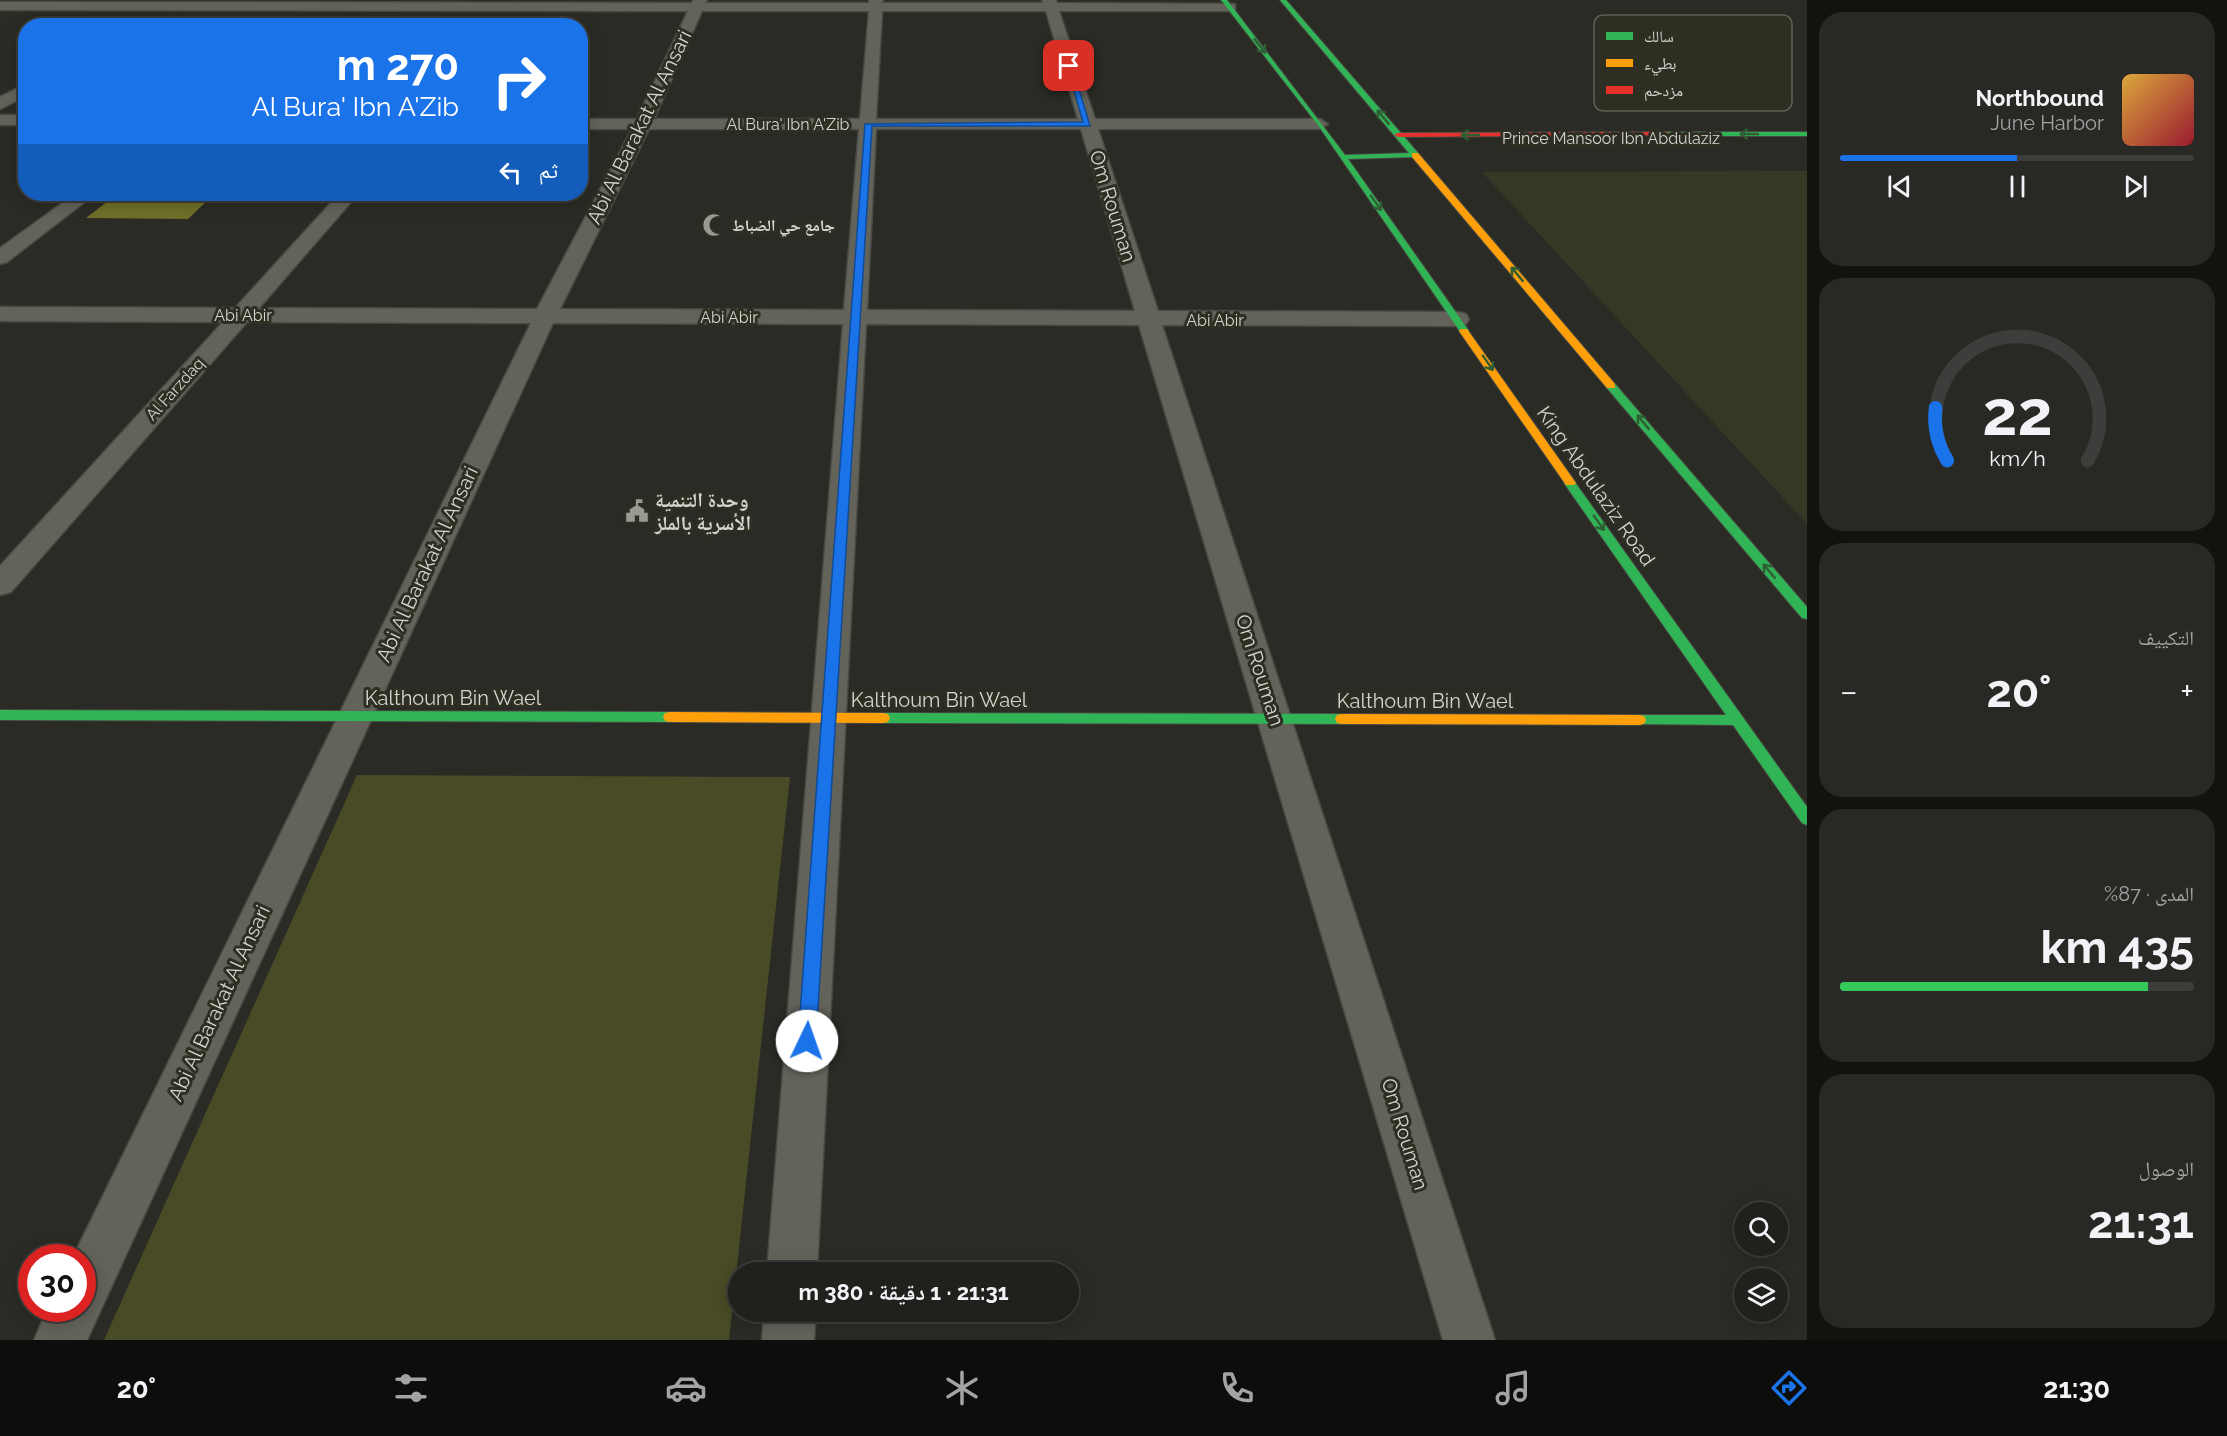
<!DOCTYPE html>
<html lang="ar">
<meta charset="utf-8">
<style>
body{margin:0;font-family:Raleway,"Noto Naskh Arabic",sans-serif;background:#282825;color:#f1f3f6;direction:rtl;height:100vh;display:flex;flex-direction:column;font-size:22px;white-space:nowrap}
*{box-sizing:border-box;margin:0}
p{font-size:20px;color:#a2a3a3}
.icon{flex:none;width:33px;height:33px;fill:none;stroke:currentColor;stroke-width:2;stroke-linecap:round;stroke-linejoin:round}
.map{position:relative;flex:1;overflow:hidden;direction:ltr}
.panel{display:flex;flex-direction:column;gap:12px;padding:12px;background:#12120f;width:420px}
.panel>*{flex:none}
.top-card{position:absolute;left:18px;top:18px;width:570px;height:183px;border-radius:24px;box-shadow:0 3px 15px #0003,0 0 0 2px #3d3e3b;direction:rtl;background:#1a73e8;color:#fff;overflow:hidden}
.fabs{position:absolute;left:1734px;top:1202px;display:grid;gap:12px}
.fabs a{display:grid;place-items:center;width:54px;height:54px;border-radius:50%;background:#20201c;box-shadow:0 3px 15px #0003,0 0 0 2px #3d3e3b;font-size:30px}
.speed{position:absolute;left:18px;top:1244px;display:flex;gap:12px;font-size:30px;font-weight:700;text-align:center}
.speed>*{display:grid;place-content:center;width:78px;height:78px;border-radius:50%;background:#20201c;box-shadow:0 3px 15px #0003,0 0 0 2px #3d3e3b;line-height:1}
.speed .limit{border:9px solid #d22;background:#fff;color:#111}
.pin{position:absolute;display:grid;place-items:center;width:51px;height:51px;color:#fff;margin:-26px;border-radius:12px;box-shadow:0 3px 9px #0006}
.me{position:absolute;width:66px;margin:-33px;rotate:3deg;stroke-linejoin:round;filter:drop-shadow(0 0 4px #0008)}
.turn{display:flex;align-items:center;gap:21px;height:126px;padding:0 30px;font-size:27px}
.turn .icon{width:78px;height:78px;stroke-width:2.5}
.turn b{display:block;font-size:42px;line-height:51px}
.then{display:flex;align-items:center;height:57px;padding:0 30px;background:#0003;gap:12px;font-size:22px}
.big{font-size:45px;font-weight:700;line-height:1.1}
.panel .widget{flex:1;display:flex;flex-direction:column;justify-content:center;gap:9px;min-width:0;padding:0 21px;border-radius:24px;background:#282825}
.panel .dial{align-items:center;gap:0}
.dial svg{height:156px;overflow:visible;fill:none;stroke:#3d3e3b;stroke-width:7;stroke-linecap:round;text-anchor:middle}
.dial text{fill:#f1f3f6;stroke:none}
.song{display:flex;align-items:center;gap:18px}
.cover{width:72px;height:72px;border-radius:9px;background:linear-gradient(135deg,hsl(40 70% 55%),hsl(350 70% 35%))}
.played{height:6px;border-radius:3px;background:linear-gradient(90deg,#1a73e8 50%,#3d3e3b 50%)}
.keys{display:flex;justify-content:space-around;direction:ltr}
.heat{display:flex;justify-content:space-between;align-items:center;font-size:33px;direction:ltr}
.charge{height:9px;border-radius:4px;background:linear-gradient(90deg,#34c759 87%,#3d3e3b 0)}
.trip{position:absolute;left:728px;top:1262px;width:351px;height:60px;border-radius:30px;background:#20201c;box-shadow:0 3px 15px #0003,0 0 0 2px #3d3e3b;font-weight:700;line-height:60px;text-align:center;direction:rtl}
.tabs{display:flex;height:96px;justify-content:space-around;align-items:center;background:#0d0d0b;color:#a2a3a3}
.tabs .icon{width:42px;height:42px}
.tabs .active{color:#1a73e8}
.tabs b{font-size:27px;color:#f1f3f6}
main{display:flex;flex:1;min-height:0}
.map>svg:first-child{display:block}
.built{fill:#363725}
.green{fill:#494a26}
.water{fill:#6e6f28}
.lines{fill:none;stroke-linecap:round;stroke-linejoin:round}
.street-casing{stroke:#494944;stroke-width:3}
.fast-casing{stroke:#494944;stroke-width:2}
.slow-casing{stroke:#494944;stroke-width:2}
.jam-casing{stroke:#494944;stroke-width:2}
.street{fill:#63635a;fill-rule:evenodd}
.fast{fill:#30b455;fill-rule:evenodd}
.slow{fill:#ff9f0a;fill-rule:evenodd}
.jam{fill:#e5322d;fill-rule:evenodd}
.oneway{stroke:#2f5d34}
.route{fill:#1a73e8;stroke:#114b97;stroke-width:1.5}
.labels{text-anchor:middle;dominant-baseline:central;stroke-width:6;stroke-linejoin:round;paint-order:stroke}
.far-street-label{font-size:16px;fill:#d4d5cd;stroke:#2e2e22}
.far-poi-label{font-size:16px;font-weight:bold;fill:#d4d5cd;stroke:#2e2e22;text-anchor:start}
.street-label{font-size:20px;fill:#d4d5cd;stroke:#2e2e22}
.poi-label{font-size:20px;font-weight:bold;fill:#d4d5cd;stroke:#2e2e22;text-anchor:start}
.key{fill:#2e2e22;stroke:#606055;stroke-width:1.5}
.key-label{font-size:16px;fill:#d4d5cd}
</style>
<main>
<section class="panel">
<div class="widget">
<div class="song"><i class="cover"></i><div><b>Northbound</b><p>June Harbor</p></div></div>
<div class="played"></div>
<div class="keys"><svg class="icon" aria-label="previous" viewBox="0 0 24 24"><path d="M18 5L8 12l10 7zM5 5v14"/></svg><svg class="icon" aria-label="pause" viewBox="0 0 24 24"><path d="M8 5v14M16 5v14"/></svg><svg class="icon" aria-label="next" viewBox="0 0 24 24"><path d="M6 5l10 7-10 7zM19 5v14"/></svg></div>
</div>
<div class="widget dial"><svg viewBox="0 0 100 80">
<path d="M14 69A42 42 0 1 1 86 69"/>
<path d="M14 69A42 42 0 0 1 8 42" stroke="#1a73e8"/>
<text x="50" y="56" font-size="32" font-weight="700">22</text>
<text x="50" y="72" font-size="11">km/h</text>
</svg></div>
<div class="widget"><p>التكييف</p>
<div class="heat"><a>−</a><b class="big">20°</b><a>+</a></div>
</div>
<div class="widget"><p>المدى · 87%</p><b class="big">435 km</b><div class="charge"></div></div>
<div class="widget"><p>الوصول</p><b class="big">21:31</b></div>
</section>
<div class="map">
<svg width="1807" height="1340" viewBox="0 0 1807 1340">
<rect width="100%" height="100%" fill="#2b2b25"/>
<path class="built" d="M1807 171V524L1482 172Z"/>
<path class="green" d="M357 775 790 777 729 1340H104Z"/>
<path class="water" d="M112 198H210L188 219 86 218Z"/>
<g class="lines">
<g class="street-casing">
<g id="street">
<path d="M693 0H707L705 3H869V0H883L882 3H1043L1042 0H1056L1057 3 1235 4V10L1230 11H1059L1095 119H1320L1328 124 1320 129H1098L1158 311 1458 312 1466 314 1469 319 1466 324 1458 326 1162 325 1495 1340H1443L1139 325 866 324 817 1272H767L843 324 553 323 87 1340H34L48 1308H82V1257H73L531 323 247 322 11 592 0 595V566L223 322 0 321V307L235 308 339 194H358L259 308 537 309 632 129H580V119H637L688 11 0 10V2L692 3ZM702 11H869L860 119H654ZM882 11H1046L1078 119H876ZM649 129H859L844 310 560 309ZM876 129H1081L1135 311 867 310Z"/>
<path d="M26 84V96L0 109V97Z"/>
<rect x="0" y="115" width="26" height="10"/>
<path d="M75 194H95L7 262 0 264V248Z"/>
<path d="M764 1311H816L814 1340H762Z"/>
</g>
</g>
<g class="fast-casing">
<g id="fast">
<path d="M1221 0H1227L1345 155 1409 153 1280 0H1286L1418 153V157H1415L1348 159 1469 331 1467 333H1461L1318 125Z"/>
<path d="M1807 132V136H1666L1662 134 1666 132Z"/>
<path d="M1611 383 1615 384 1807 607V619L1802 618 1607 388 1606 386Z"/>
<path d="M1570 480 1574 481 1807 807V825L1802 823 1733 725 1634 724 1632 720 1634 716 1639 715H1726L1564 483Z"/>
<path d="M0 710 670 712 675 713 677 717 675 721 670 722 0 720Z"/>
<path d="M883 713 1342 714 1347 715 1349 719 1347 723 1342 724 883 723 878 722 876 718 878 714Z"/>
</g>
</g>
<g class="slow-casing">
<g id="slow">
<path d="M1412 153H1418L1615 384V388H1607L1412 157Z"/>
<path d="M1461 329H1467L1576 483 1574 485H1566L1459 331Z"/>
<path d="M670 712 883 713 888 714 890 718 888 722 883 723 670 722 665 721 663 717 665 713Z"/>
<path d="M1342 714 1639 715 1644 716 1646 720 1644 724 1639 725 1342 724 1337 723 1335 719 1337 715Z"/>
</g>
</g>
<g class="jam-casing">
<path id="jam" d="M1666 132 1670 134 1668 135 1398 137 1394 135 1398 133Z"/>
</g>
<use href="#street" class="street"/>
<use href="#fast" class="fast"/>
<use href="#slow" class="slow"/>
<use href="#jam" class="jam"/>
</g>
<defs><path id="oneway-shaft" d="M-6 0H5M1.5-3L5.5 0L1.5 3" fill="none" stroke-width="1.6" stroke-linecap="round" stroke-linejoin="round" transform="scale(1.5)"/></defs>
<g class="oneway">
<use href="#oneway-shaft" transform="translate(1260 46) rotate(52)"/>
<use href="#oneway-shaft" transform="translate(1383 117) rotate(-130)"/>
<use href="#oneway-shaft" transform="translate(1749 134) rotate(180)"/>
<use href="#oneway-shaft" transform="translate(1470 135) rotate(180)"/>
<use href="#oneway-shaft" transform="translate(1376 203) rotate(55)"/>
<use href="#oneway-shaft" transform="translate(1517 274) rotate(-130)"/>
<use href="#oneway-shaft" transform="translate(1488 363) rotate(55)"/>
<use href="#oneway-shaft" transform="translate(1643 422) rotate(-130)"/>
<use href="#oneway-shaft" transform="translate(1599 523) rotate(55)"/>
<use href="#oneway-shaft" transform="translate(1769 571) rotate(-130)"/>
</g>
<path class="route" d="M1067 65 1072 66 1090 126H872L816 1041 814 1047 807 1050 801 1047 798 1041 865 124 1083 122Z"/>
<defs>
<g id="mosque-bare" transform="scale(1.8)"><path d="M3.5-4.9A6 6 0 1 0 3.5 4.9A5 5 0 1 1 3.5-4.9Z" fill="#999a92" stroke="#2e2e22" stroke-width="2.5" paint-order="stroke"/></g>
<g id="civic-bare" transform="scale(1.8)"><path d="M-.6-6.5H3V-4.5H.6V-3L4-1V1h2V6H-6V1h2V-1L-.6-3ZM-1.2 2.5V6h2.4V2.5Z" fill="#999a92" stroke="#2e2e22" stroke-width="2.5" paint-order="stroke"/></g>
</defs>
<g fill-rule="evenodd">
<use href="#mosque-bare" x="714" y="225"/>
<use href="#civic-bare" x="637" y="511"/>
</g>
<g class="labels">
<g class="far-street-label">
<text x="788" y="124">Al Bura' Ibn A'Zib</text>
<text x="1611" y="138">Prince Mansoor Ibn Abdulaziz</text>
<text x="243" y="315">Abi Abir</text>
<text x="729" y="317">Abi Abir</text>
<text x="1215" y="320">Abi Abir</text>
<text transform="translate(175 389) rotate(-48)">Al Farzdaq</text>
</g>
<g class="far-poi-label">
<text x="732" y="225">جامع حي الضباط</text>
</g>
<g class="street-label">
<text transform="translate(639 127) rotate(-64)">Abi Al Barakat Al Ansari</text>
<text transform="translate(1113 206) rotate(73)">Om Rouman</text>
<text transform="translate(1596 486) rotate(55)">King Abdulaziz Road</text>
<text transform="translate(427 564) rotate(-65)">Abi Al Barakat Al Ansari</text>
<text transform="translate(1260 670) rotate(72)">Om Rouman</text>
<text x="453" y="698">Kalthoum Bin Wael</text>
<text x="939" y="700">Kalthoum Bin Wael</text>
<text x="1425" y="701">Kalthoum Bin Wael</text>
<text transform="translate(219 1003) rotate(-65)">Abi Al Barakat Al Ansari</text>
<text transform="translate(1405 1134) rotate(73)">Om Rouman</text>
</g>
<g class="poi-label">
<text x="655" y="500">وحدة التنمية<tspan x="655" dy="23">الأسرية بالملز</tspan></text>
</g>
</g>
<rect x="1594" y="15" width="198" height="96" rx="9" class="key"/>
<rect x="1606" y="32" width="27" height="8" fill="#30b455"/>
<rect x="1606" y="59" width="27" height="8" fill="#ff9f0a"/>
<rect x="1606" y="86" width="27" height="8" fill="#e5322d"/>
<g class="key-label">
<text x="1644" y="42">سالك</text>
<text x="1644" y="69">بطيء</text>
<text x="1644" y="96">مزدحم</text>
</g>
</svg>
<div class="fabs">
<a><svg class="icon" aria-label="search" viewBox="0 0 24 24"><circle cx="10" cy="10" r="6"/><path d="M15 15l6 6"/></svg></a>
<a><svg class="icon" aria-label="layers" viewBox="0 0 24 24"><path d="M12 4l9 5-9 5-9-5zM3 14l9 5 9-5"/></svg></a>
</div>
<div class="speed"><div class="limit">30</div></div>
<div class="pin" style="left:1069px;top:66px;background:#d93025"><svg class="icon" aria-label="arrive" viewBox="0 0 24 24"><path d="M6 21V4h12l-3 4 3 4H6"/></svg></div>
<svg class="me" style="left:807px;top:1041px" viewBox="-20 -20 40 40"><circle r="19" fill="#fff"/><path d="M0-13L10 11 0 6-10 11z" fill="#1a73e8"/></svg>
<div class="trip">21:31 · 1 دقيقة · 380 m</div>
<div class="top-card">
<div class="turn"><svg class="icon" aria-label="right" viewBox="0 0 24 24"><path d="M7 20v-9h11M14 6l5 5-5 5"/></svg><div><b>270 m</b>Al Bura' Ibn A'Zib</div></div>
<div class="then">ثم<svg class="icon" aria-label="left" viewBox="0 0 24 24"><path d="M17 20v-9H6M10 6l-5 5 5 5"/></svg></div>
</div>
</div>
</main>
<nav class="tabs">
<b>21:30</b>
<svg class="icon active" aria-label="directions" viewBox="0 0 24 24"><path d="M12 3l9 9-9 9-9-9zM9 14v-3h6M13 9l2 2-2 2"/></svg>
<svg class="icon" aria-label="music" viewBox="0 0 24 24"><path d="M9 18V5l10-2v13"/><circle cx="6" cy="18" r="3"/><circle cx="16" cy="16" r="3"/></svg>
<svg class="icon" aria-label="phone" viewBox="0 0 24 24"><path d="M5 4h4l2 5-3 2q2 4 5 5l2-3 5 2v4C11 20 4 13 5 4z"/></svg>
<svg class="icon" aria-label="climate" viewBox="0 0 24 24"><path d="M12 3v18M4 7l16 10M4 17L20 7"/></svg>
<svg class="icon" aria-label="car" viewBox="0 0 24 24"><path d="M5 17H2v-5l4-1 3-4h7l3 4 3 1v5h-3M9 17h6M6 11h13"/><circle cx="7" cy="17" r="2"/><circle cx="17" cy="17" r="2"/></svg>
<svg class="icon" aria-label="filters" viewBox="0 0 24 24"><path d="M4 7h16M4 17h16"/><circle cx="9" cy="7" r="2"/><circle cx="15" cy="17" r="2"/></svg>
<b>20°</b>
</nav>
